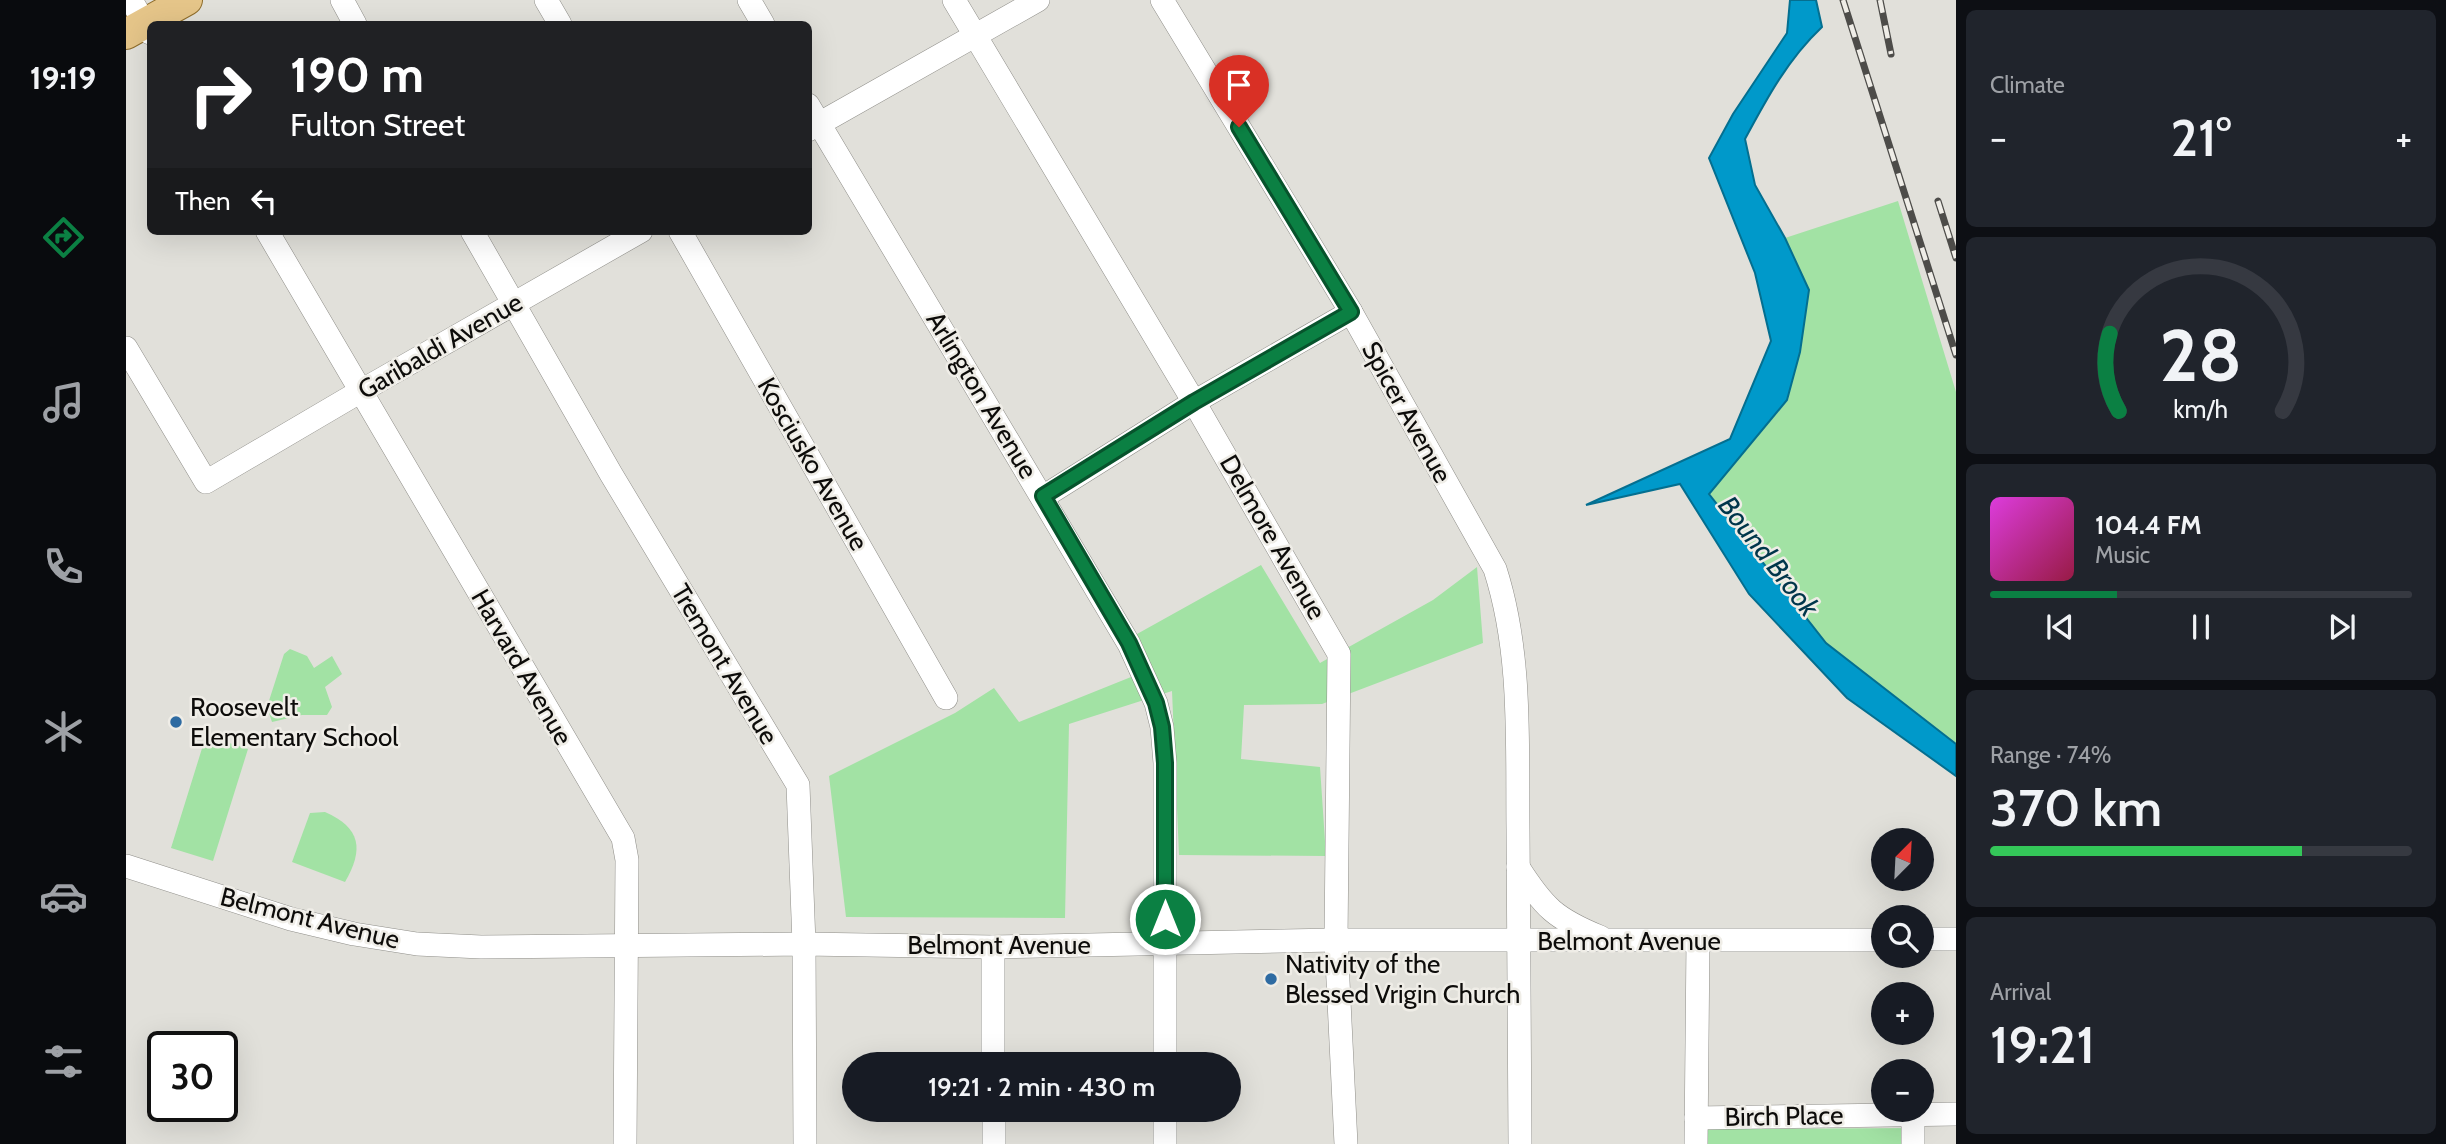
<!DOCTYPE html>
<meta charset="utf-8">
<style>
body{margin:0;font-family:Cabin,sans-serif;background:#20242c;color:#f1f3f6;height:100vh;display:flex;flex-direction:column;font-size:26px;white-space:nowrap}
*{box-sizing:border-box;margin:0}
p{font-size:23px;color:#9ea1a6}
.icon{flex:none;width:38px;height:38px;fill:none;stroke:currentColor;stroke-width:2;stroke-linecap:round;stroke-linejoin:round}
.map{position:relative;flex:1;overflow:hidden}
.sheet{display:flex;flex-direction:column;gap:10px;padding:10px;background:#0d0f14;width:490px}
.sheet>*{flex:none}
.top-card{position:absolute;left:21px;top:21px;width:665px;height:214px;border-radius:10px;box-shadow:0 7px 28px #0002;background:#202124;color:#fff;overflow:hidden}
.needle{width:46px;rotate:24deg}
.fabs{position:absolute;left:1745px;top:828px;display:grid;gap:14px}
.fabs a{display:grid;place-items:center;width:63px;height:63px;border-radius:50%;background:#171b24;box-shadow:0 7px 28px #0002;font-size:35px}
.speed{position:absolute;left:21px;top:1031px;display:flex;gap:14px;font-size:35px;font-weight:700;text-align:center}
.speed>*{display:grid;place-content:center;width:91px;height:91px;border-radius:50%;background:#171b24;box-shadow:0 7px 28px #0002;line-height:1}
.speed .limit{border:4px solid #111;border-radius:10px;background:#fff;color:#111}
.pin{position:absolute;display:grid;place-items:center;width:60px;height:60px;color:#fff;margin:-72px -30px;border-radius:50% 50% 50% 0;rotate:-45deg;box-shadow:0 0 7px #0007}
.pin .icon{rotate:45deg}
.me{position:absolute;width:77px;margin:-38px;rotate:0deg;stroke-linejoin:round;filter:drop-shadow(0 0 5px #0008)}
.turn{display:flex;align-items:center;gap:24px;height:147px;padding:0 28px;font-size:32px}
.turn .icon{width:91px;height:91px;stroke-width:2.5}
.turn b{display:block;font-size:49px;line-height:60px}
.then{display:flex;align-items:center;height:66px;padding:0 28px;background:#0003;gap:14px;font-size:26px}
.big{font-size:52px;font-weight:600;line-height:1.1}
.sheet .tile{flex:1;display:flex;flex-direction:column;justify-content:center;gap:10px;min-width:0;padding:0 24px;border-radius:10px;background:#20242c}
.sheet .dial{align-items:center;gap:0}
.dial svg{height:182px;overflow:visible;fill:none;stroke:#363941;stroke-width:7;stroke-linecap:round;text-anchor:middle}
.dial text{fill:#f1f3f6;stroke:none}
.song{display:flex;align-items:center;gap:21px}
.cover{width:84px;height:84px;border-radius:10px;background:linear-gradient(135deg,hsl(300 70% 55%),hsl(340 70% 35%))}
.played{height:7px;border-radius:4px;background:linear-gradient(90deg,#0b8043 30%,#363941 30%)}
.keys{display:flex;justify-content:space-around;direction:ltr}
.heat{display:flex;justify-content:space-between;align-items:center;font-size:38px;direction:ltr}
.charge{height:10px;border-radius:5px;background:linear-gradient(90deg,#34c759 74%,#363941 0)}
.trip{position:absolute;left:716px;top:1052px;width:399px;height:70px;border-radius:35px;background:#171b24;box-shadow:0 7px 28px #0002;font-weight:600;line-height:70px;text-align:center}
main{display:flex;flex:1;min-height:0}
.tab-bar{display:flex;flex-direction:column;width:126px;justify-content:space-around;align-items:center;background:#090b0e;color:#9ea1a6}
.tab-bar .icon{width:49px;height:49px}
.tab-bar .current{color:#0b8043}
.tab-bar b{font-size:32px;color:#f1f3f6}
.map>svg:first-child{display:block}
.green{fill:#a2e2a4}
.water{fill:#0099ca;stroke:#046f90;stroke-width:2}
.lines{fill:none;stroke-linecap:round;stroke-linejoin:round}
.minor-casing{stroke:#8f8e89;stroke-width:24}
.major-casing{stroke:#8e6c2a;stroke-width:32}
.minor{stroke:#fff;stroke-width:23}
.major{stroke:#e5c589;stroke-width:30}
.rail-casing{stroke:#4d4c49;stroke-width:7}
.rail{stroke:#efede7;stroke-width:4.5;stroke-dasharray:13;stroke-linecap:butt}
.route-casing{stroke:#07532c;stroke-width:18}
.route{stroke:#0b8043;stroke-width:12}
.poi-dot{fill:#2e6ba2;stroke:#efede7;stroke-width:2.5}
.labels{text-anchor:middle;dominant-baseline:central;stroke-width:5;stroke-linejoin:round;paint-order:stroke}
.street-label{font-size:26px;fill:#0d0c0a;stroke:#efede7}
.poi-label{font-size:26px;fill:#0d0c0a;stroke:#efede7;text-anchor:start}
.water-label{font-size:28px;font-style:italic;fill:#00364b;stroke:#efede7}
</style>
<main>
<nav class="tab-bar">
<b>19:19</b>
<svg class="icon current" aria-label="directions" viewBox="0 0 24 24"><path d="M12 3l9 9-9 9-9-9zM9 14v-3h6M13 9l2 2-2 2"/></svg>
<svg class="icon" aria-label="music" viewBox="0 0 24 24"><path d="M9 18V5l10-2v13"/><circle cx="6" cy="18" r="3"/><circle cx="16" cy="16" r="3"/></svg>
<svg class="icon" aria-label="phone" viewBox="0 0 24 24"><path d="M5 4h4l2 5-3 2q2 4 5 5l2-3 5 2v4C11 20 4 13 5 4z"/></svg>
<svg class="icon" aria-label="climate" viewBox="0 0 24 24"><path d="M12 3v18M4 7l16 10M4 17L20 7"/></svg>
<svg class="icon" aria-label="car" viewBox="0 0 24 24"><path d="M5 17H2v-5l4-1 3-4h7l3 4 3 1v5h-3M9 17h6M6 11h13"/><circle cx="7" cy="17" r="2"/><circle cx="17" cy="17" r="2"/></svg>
<svg class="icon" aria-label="filters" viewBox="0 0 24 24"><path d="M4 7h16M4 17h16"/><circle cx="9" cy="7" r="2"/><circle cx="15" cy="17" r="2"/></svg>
</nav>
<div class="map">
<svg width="1830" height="1144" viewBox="0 0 1830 1144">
<rect width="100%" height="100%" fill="#e1e0da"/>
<g class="green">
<path d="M1772 201 1830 392V744L1700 643 1583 493 1662 400 1683 290 1659 238Z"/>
<path d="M1135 565 1194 663 1307 600 1351 567 1357 643 1196 704 1118 705 1115 759 1194 767 1200 856 1053 855 1046 691 943 724 939 918 720 917 703 776 829 713 868 688 893 722 1005 677 1011 634Z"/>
<path d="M164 649 181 656 188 668 206 656 216 674 199 687 206 707 201 715H176L146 722 141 707 158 654Z"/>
<path d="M94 740 122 749 87 861 45 848 78 742 92 746Z"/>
<path d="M199 812C235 828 238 849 219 882L166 862 184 813Z"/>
<path d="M1797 1128V1144H1573V1129Z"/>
</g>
<path class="water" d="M1664 0H1690L1696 27C1662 59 1641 98 1619 139L1629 185 1659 238 1683 290 1674 352 1661 400 1583 494 1700 643 1830 744V776L1721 698 1623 594 1554 484 1460 505 1604 439 1645 341 1629 273 1583 158 1607 114 1661 33Z"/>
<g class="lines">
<g class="minor-casing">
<g id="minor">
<path d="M5 0 24 33"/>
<path d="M216 0 229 24"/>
<path d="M420 0 434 24"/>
<path d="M623 0 637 24"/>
<path d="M828 0 1068 402 1213 654 1210 940 1220 1144"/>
<path d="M1036 0 1225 312 1369 569C1396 653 1391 742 1392 829 1393 934 1394 1039 1394 1144"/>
<path d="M682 105 1003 644 1030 703 1036 727 1039 763V1064"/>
<path d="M682 130 912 0"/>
<path d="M141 231 497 838 501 860 499 1144"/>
<path d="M346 231 485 474 672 785 678 944 679 1144"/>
<path d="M554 231 820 698"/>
<path d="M0 348 80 482 235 391 515 231"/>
<path d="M917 497 1068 402 1225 312"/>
<path d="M0 866 165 919 228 934 291 944 355 947 678 944 867 947 1210 940H1757"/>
<path d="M1392 867C1418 908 1430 919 1474 937"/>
<path d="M1796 939H1830"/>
<path d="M867 947V1064"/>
<path d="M868 1110V1144"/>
<path d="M1787 1114V1144"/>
<path d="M1570 1118 1830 1114"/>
<path d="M1039 1144V1110"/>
<path d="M1570 1144 1572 941"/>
</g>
</g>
<g class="major-casing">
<path id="major" d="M0 34 61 0"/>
</g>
<use href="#minor" class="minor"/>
<use href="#major" class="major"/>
<g class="rail-casing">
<g id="rail">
<path d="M1717 0 1830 355"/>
<path d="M1754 0 1765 54"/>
<path d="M1812 201 1830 258"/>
</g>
</g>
<use href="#rail" class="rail"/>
</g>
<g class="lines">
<g class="route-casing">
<path id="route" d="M1039 919V763L1036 727 1030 703 1003 643 917 496 1068 402 1225 312 1113 127"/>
</g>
<use href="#route" class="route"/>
</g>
<g class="poi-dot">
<circle cx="50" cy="722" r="7"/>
<circle cx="1145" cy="979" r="7"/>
</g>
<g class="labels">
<g class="street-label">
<text transform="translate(314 346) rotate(-30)">Garibaldi Avenue</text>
<text transform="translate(856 395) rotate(59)">Arlington Avenue</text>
<text transform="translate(1281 412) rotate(61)">Spicer Avenue</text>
<text transform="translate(687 464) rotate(60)">Kosciusko Avenue</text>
<text transform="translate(1147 537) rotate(60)">Delmore Avenue</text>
<text transform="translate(599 664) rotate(59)">Tremont Avenue</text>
<text transform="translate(396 667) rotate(60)">Harvard Avenue</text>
<text transform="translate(184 918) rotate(14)">Belmont Avenue</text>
<text x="1503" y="941">Belmont Avenue</text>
<text x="873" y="945">Belmont Avenue</text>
<text transform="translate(1658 1116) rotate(-1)">Birch Place</text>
</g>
<g class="poi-label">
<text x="64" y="707">Roosevelt<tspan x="64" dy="30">Elementary School</tspan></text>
<text x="1159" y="964">Nativity of the<tspan x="1159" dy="30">Blessed Vrigin Church</tspan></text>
</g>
<g class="water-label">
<text transform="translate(1643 556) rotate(52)">Bound Brook</text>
</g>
</g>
</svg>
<div class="fabs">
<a><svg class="needle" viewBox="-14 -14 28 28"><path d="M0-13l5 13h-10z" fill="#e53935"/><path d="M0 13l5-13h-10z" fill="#9ea1a6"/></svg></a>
<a><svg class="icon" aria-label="search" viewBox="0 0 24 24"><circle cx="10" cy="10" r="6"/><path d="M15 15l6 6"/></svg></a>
<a>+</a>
<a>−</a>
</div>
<div class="speed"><div class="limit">30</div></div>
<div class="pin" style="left:1113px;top:127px;background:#d93025"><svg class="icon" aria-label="arrive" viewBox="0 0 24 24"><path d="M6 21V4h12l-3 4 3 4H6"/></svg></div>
<svg class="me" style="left:1039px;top:919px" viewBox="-20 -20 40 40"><circle r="17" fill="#0b8043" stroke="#fff" stroke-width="3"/><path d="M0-11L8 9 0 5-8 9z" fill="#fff"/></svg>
<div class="trip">19:21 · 2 min · 430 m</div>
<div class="top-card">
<div class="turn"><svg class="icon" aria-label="right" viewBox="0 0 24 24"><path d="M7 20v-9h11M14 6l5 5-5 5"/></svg><div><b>190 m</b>Fulton Street</div></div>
<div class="then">Then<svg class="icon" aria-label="left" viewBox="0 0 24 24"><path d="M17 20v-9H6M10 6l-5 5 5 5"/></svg></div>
</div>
</div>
<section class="sheet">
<div class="tile"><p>Climate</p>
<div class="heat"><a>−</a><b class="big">21°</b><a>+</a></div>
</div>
<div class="tile dial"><svg viewBox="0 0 100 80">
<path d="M14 69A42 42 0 1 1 86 69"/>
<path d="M14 69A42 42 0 0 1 10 35" stroke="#0b8043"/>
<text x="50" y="56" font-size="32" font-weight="700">28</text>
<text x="50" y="72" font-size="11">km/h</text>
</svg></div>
<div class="tile">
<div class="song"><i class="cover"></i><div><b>104.4 FM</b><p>Music</p></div></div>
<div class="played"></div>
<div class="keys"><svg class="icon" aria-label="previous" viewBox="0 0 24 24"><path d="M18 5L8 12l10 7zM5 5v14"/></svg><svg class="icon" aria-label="pause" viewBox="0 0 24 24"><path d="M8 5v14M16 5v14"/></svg><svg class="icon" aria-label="next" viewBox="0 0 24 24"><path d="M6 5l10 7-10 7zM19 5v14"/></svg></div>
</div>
<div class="tile"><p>Range · 74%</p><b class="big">370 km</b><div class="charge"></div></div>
<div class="tile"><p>Arrival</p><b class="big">19:21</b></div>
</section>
</main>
